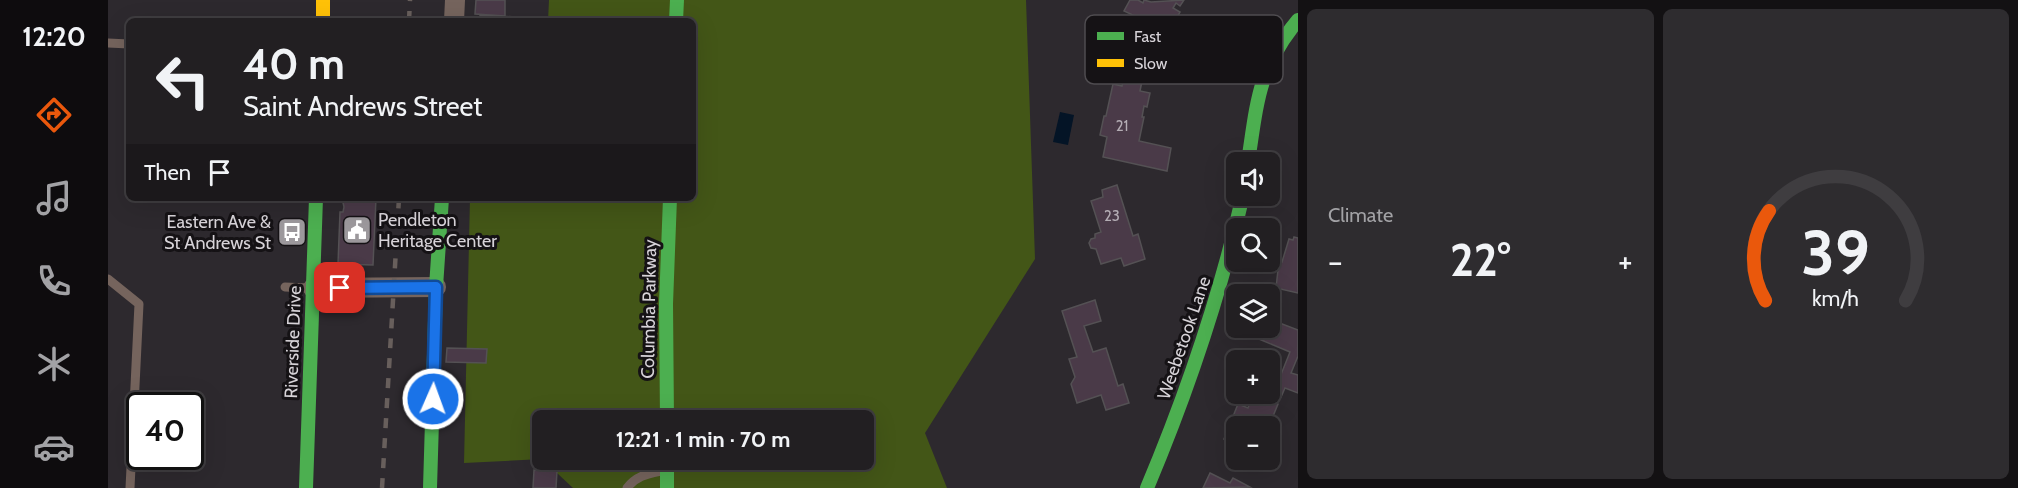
<!DOCTYPE html>
<meta charset="utf-8">
<style>
body{margin:0;font-family:Cabin,sans-serif;background:#2e2c2f;color:#f1f3f6;height:100vh;display:flex;flex-direction:column;font-size:22px;white-space:nowrap}
*{box-sizing:border-box;margin:0}
p{font-size:20px;color:#a2a2a5}
.icon{flex:none;width:33px;height:33px;fill:none;stroke:currentColor;stroke-width:2;stroke-linecap:round;stroke-linejoin:round}
.map{position:relative;flex:1;overflow:hidden}
.details{display:flex;flex-direction:column;gap:9px;padding:9px;background:#131113;width:720px}
.details>*{flex:none}
.top-card{position:absolute;left:18px;top:18px;width:570px;height:183px;border-radius:9px;box-shadow:0 6px 24px #0002,0 0 0 2px #3f3d40;background:#221f22;color:#f1f3f6;overflow:hidden}
.tools{position:absolute;left:1118px;top:152px;display:grid;gap:12px}
.tools a{display:grid;place-items:center;width:54px;height:54px;border-radius:9px;background:#221f22;box-shadow:0 6px 24px #0002,0 0 0 2px #3f3d40;font-size:30px}
.speed{position:absolute;left:18px;top:392px;display:flex;gap:12px;font-size:30px;font-weight:700;text-align:center}
.speed>*{display:grid;place-content:center;width:78px;height:78px;border-radius:50%;background:#221f22;box-shadow:0 6px 24px #0002,0 0 0 2px #3f3d40;line-height:1}
.speed .limit{border:3px solid #111;border-radius:9px;background:#fff;color:#111}
.pin{position:absolute;display:grid;place-items:center;width:51px;height:51px;color:#fff;margin:-26px;border-radius:12px;box-shadow:0 3px 9px #0006}
.me{position:absolute;width:66px;margin:-33px;rotate:2deg;stroke-linejoin:round;filter:drop-shadow(0 0 4px #0008)}
.turn{display:flex;align-items:center;gap:21px;height:126px;padding:0 18px;font-size:27px}
.turn .icon{width:78px;height:78px;stroke-width:2.5}
.turn b{display:block;font-size:42px;line-height:51px}
.then{display:flex;align-items:center;height:57px;padding:0 18px;background:#0003;gap:12px;font-size:22px}
.big{font-size:45px;font-weight:700;line-height:1.1}
.details .widget{flex:1;display:flex;flex-direction:column;justify-content:center;gap:9px;min-width:0;padding:0 21px;border-radius:9px;background:#2e2c2f}
.details .dial{align-items:center;gap:0}
.dial svg{height:156px;overflow:visible;fill:none;stroke:#3f3d40;stroke-width:7;stroke-linecap:round;text-anchor:middle}
.dial text{fill:#f1f3f6;stroke:none}
.heat{display:flex;justify-content:space-between;align-items:center;font-size:33px;direction:ltr}
.details .tiles{flex:1;display:grid;gap:9px;grid-template-columns:repeat(2,1fr)}
.trip{position:absolute;left:424px;top:410px;width:342px;height:60px;border-radius:9px;background:#221f22;box-shadow:0 6px 24px #0002,0 0 0 2px #3f3d40;font-weight:700;line-height:60px;text-align:center}
main{display:flex;flex:1;min-height:0}
.dock{display:flex;flex-direction:column;width:108px;justify-content:space-around;align-items:center;background:#0e0c0e;color:#a2a2a5}
.dock .icon{width:42px;height:42px}
.dock .selected{color:#ea580c}
.dock b{font-size:27px;color:#f1f3f6}
.map>svg:first-child{display:block}
.forest{fill:#435617;fill-rule:evenodd}
.water{fill:#041426}
.building{fill:#4a3a48;stroke:#545154;stroke-width:1.5}
.lines{fill:none;stroke-linecap:round;stroke-linejoin:round}
.lane{stroke:#75645d;stroke-width:9}
.street{stroke:#75645d;stroke-width:20}
.fast{stroke:#4caf50;stroke-width:14}
.slow{stroke:#ffc107;stroke-width:14}
.rail{stroke:#685f5c;stroke-width:4.5;stroke-dasharray:10 10;stroke-linecap:butt}
.route-casing{stroke:#114b97;stroke-width:15}
.route{stroke:#1a73e8;stroke-width:10}
.labels{text-anchor:middle;dominant-baseline:central;stroke-width:6;stroke-linejoin:round;paint-order:stroke}
.number-label{font-size:15px;fill:#b4adb4}
.poi-label{font-size:18px;fill:#d7d3d8;stroke:#151215;text-anchor:start}
.street-label{font-size:18px;fill:#d7d3d8;stroke:#151215}
.key{fill:#151215;stroke:#4f4c50;stroke-width:1.5}
.key-label{font-size:16px;fill:#d7d3d8}
</style>
<main>
<nav class="dock">
<b>12:20</b>
<svg class="icon selected" aria-label="directions" viewBox="0 0 24 24"><path d="M12 3l9 9-9 9-9-9zM9 14v-3h6M13 9l2 2-2 2"/></svg>
<svg class="icon" aria-label="music" viewBox="0 0 24 24"><path d="M9 18V5l10-2v13"/><circle cx="6" cy="18" r="3"/><circle cx="16" cy="16" r="3"/></svg>
<svg class="icon" aria-label="phone" viewBox="0 0 24 24"><path d="M5 4h4l2 5-3 2q2 4 5 5l2-3 5 2v4C11 20 4 13 5 4z"/></svg>
<svg class="icon" aria-label="climate" viewBox="0 0 24 24"><path d="M12 3v18M4 7l16 10M4 17L20 7"/></svg>
<svg class="icon" aria-label="car" viewBox="0 0 24 24"><path d="M5 17H2v-5l4-1 3-4h7l3 4 3 1v5h-3M9 17h6M6 11h13"/><circle cx="7" cy="17" r="2"/><circle cx="17" cy="17" r="2"/></svg>
</nav>
<div class="map">
<svg width="1190" height="488" viewBox="0 0 1190 488">
<rect width="100%" height="100%" fill="#2d292e"/>
<path class="forest" d="M441 0H918L927 259 817 433 839 488H465L434 459 356 463 362 198H585V21H440ZM435 420H756V459H435Z"/>
<path class="water" d="M952 112 966 115 960 145 945 142Z"/>
<g class="building">
<path d="M368 0H397V16L367 14Z"/>
<path d="M1022 0H1030L1035 3 1036 0 1043 2 1076 0 1072 6 1068 3 1065 8 1072 12 1068 19 1065 17 1053 38 1093 61 1083 78 1033 50 1036 45 1022 38 1029 24 1024 21 1027 16 1016 11Z"/>
<path d="M372 15 408 17V21H372Z"/>
<path d="M1017 72 1035 76 1032 91 1042 93 1039 107 1036 106 1034 117H1036L1031 141 1063 148 1059 171 995 157 999 137 992 135 996 116H998L1005 84 1014 86Z"/>
<path d="M1009 185 1025 236 1030 234 1037 259 1016 266 1013 258 993 264 988 249 983 248 981 243 983 239 987 238V234L993 232 983 201 995 197 994 190Z"/>
<path d="M234 198H268L265 265 230 264 232 212H235L236 207Z"/>
<path d="M1186 237 1190 238V293L1168 288 1171 261 1174 262 1181 239 1185 240Z"/>
<path d="M987 300 993 321 976 326 985 352 998 348 1010 386 1015 384 1021 403 998 410 993 395 969 403 963 384 967 377 961 359 969 357 954 311Z"/>
<path d="M1161 319 1190 330V356L1183 373 1190 375V393L1177 388 1173 397 1169 396 1166 402 1170 404 1161 426H1128V444L1116 439 1130 404 1140 408 1144 396 1141 395 1142 393H1161V379L1170 382 1182 352 1151 339 1156 327H1161Z"/>
<path d="M339 348 379 349 378 363 338 362Z"/>
<path d="M426 470 449 471 448 488H425Z"/>
<path d="M1102 473 1122 483 1125 478 1142 487 1095 488Z"/>
</g>
<g class="lines">
<g class="lane">
<path d="M0 43 21 44"/>
<path d="M0 279 31 304 22 488"/>
<path d="M177 287 200 288"/>
<path d="M519 488C528 476 539 474 553 471"/>
</g>
<g class="street">
<path d="M346 21 347 0"/>
<path d="M205 288 328 287"/>
</g>
<g class="fast">
<path d="M568 21 569 0"/>
<path d="M1140 162C1149 103 1150 68 1190 20"/>
<path d="M559 420 558 304 562 198"/>
<path d="M559 459V488"/>
<path d="M198 488 208 198"/>
<path d="M322 488 328 287 334 198"/>
<path d="M1039 488C1079 393 1112 296 1135 195"/>
</g>
<path class="slow" d="M215 0V21"/>
<g class="rail">
<path d="M301 21 302 0"/>
<path d="M274 488 291 198"/>
</g>
</g>
<g class="lines">
<g class="route-casing">
<path id="route" d="M232 288 328 287 325 399"/>
</g>
<use href="#route" class="route"/>
</g>
<defs>
<g id="civic-square" transform="scale(1.5)"><rect x="-9" y="-9" width="18" height="18" rx="4" fill="#9c989c" stroke="#151215"/><path d="M-.6-6.5H3V-4.5H.6V-3L4-1V1h2V6H-6V1h2V-1L-.6-3ZM-1.2 2.5V6h2.4V2.5Z" fill="#fff"/></g>
<g id="bus-square" transform="scale(1.5)"><rect x="-9" y="-9" width="18" height="18" rx="4" fill="#9c989c" stroke="#151215"/><path d="M-5-6H5V4H4V6H2V4H-2V6H-4V4H-5ZM-3.5-4V0h7V-4ZM-3.5 1.2v1.5H-2V1.2ZM2 1.2v1.5H3.5V1.2Z" fill="#fff"/></g>
</defs>
<g fill-rule="evenodd">
<use href="#civic-square" x="249" y="230"/>
<use href="#bus-square" x="184" y="232"/>
</g>
<g class="labels">
<g class="number-label">
<text x="1014" y="126">21</text>
<text x="1004" y="216">23</text>
</g>
<g class="poi-label">
<text x="270" y="220">Pendleton<tspan x="270" dy="21">Heritage Center</tspan></text>
<text x="163" y="222" text-anchor="end">Eastern Ave &amp;<tspan x="163" dy="21">St Andrews St</tspan></text>
</g>
<g class="street-label">
<text transform="translate(541 309) rotate(-89)">Columbia Parkway</text>
<text transform="translate(1076 338) rotate(-71)">Weebetook Lane</text>
<text transform="translate(185 342) rotate(-88)">Riverside Drive</text>
</g>
</g>
<rect x="977" y="15" width="198" height="69" rx="9" class="key"/>
<rect x="989" y="32" width="27" height="8" fill="#4caf50"/>
<rect x="989" y="59" width="27" height="8" fill="#ffc107"/>
<g class="key-label">
<text x="1026" y="42">Fast</text>
<text x="1026" y="69">Slow</text>
</g>
</svg>
<div class="tools">
<a><svg class="icon" aria-label="sound" viewBox="0 0 24 24"><path d="M4 9h4l5-4v14l-5-4H4zM17 9q2 3 0 6"/></svg></a>
<a><svg class="icon" aria-label="search" viewBox="0 0 24 24"><circle cx="10" cy="10" r="6"/><path d="M15 15l6 6"/></svg></a>
<a><svg class="icon" aria-label="layers" viewBox="0 0 24 24"><path d="M12 4l9 5-9 5-9-5zM3 14l9 5 9-5"/></svg></a>
<a>+</a>
<a>−</a>
</div>
<div class="speed"><div class="limit">40</div></div>
<div class="pin" style="left:232px;top:288px;background:#d93025"><svg class="icon" aria-label="arrive" viewBox="0 0 24 24"><path d="M6 21V4h12l-3 4 3 4H6"/></svg></div>
<svg class="me" style="left:325px;top:399px" viewBox="-20 -20 40 40"><circle r="17" fill="#1a73e8" stroke="#fff" stroke-width="3"/><path d="M0-11L8 9 0 5-8 9z" fill="#fff"/></svg>
<div class="trip">12:21 · 1 min · 70 m</div>
<div class="top-card">
<div class="turn"><svg class="icon" aria-label="left" viewBox="0 0 24 24"><path d="M17 20v-9H6M10 6l-5 5 5 5"/></svg><div><b>40 m</b>Saint Andrews Street</div></div>
<div class="then">Then<svg class="icon" aria-label="arrive" viewBox="0 0 24 24"><path d="M6 21V4h12l-3 4 3 4H6"/></svg></div>
</div>
</div>
<section class="details">
<div class="tiles">
<div class="widget"><p>Climate</p>
<div class="heat"><a>−</a><b class="big">22°</b><a>+</a></div>
</div>
<div class="widget dial"><svg viewBox="0 0 100 80">
<path d="M14 69A42 42 0 1 1 86 69"/>
<path d="M14 69A42 42 0 0 1 16 23" stroke="#ea580c"/>
<text x="50" y="56" font-size="32" font-weight="700">39</text>
<text x="50" y="72" font-size="11">km/h</text>
</svg></div>
</div>
</section>
</main>
